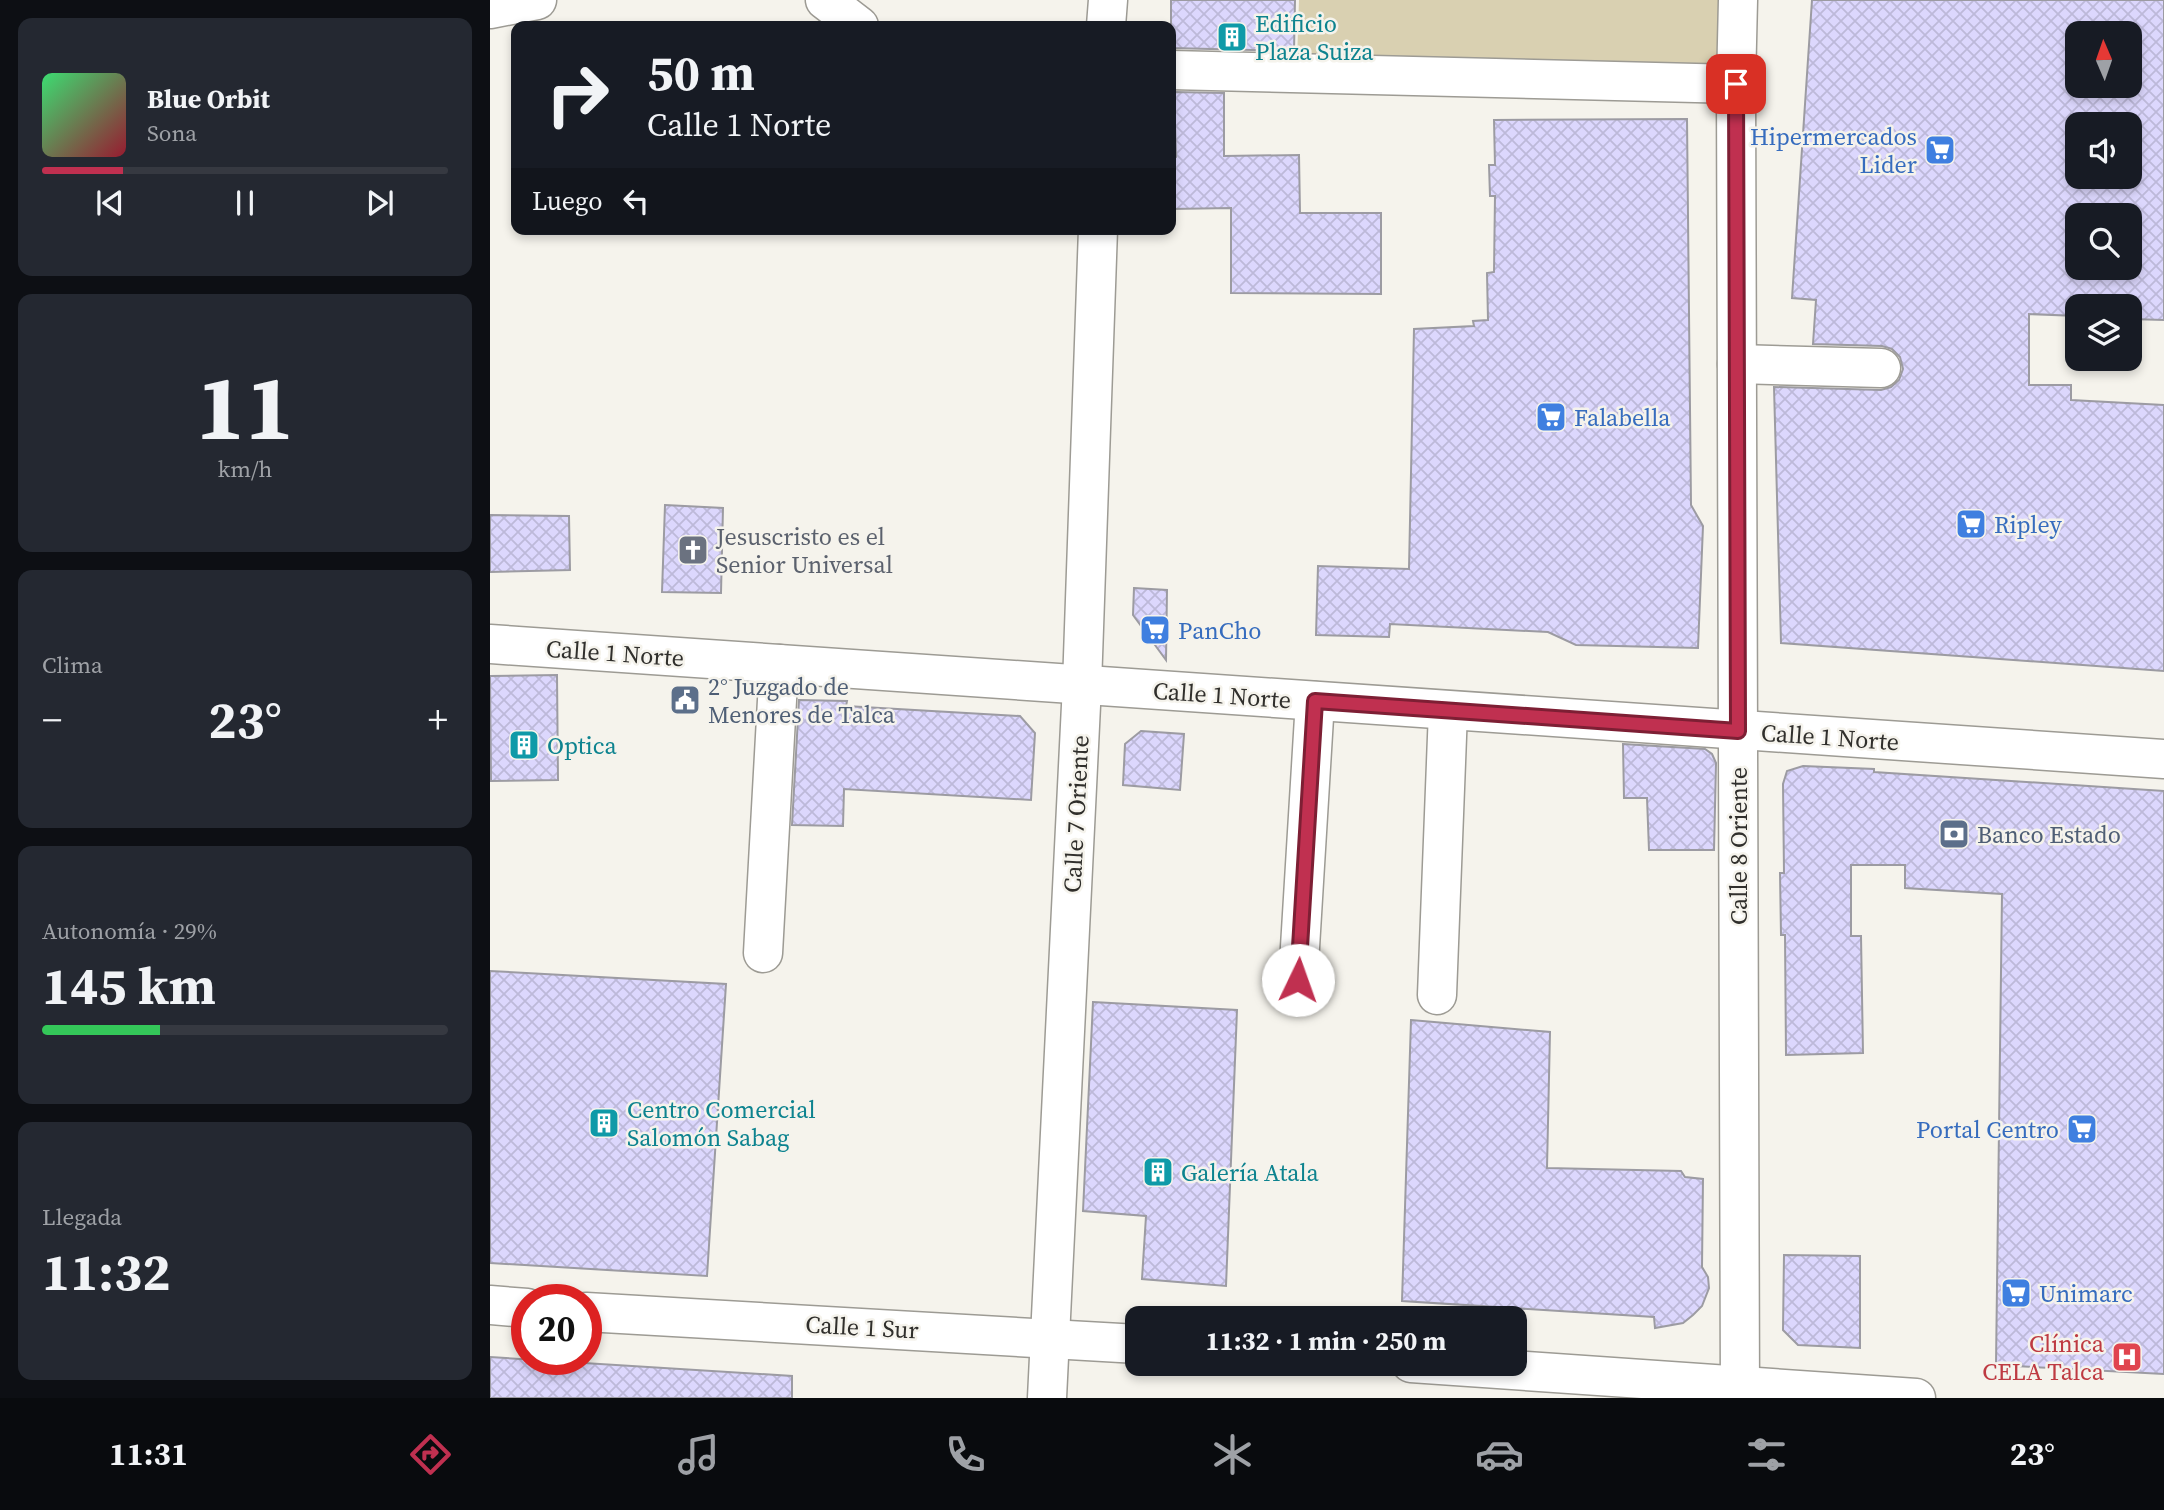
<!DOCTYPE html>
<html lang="es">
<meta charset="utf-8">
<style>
body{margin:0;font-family:"Source Serif 4",serif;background:#242831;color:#f1f3f6;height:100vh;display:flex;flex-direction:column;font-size:26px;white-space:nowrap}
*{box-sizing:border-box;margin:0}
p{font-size:23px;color:#9ea1a6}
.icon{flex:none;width:38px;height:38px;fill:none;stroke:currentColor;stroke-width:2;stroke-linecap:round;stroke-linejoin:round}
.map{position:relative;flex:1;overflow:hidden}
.sheet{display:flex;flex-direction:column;gap:18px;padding:18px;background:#0d0f14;width:490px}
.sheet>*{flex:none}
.hud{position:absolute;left:21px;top:21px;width:665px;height:214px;border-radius:14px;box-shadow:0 4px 10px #0003;background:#171b24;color:#f1f3f6;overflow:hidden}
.needle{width:46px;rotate:358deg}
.fabs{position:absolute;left:1575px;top:21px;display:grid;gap:14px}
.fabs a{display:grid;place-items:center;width:77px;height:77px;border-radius:14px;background:#171b24;box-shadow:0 4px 10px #0003;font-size:35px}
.speed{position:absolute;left:21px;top:1284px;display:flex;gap:14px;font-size:35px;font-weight:700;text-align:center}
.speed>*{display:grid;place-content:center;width:91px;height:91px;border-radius:50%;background:#171b24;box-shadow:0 4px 10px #0003;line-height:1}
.speed .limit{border:10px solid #d22;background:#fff;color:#111}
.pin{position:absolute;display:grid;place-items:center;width:60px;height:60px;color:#fff;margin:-30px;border-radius:14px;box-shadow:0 4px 10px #0006}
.me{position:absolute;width:77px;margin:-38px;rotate:3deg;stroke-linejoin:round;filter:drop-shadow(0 0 5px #0008)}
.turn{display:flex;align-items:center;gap:24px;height:147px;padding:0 21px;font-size:32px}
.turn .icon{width:91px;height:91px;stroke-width:2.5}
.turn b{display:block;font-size:49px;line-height:60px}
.then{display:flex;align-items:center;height:66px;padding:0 21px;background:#0003;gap:14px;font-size:26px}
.big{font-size:52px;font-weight:700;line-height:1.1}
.sheet .widget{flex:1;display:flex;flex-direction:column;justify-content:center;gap:10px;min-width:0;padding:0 24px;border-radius:14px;background:#242831}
.sheet .dial{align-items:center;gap:0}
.dial b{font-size:91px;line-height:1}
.song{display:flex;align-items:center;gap:21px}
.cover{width:84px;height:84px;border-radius:10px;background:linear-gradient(135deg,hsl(140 70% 55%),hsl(350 70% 35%))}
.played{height:7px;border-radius:4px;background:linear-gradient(90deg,#c03050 20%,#363941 20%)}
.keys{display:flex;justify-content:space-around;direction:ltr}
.heat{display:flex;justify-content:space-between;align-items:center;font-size:38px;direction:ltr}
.charge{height:10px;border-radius:5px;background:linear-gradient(90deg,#34c759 29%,#363941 0)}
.trip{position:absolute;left:635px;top:1306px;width:402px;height:70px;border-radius:14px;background:#171b24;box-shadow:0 4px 10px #0003;font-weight:700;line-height:70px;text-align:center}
.menu{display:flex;height:112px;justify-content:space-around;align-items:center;background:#090b0e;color:#9ea1a6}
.menu .icon{width:49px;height:49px}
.menu .on{color:#c03050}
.menu b{font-size:32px;color:#f1f3f6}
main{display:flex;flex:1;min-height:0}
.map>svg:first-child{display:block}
.green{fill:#d9d0b1}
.building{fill:url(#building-cross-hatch);stroke:#9c9ba2;stroke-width:2;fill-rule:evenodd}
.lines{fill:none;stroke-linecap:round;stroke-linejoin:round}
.minor-casing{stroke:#9d9b94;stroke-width:41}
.major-casing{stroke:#9d9b94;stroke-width:41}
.minor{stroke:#fff;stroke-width:38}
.major{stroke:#fff;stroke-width:38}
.route-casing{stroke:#7d1f34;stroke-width:18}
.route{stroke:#c03050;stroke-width:12}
.labels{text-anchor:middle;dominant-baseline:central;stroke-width:5;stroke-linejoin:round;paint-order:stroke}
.culture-label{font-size:24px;fill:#0d838f;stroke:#f5f3ec;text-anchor:start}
.shop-label{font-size:24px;fill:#366cbe;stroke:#f5f3ec;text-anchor:start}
.worship-label{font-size:24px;fill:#5b616d;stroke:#f5f3ec;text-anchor:start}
.street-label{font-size:24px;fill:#302f2c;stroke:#f5f3ec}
.service-label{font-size:24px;fill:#4e5e75;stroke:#f5f3ec;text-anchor:start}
.health-label{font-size:24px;fill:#be3a42;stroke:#f5f3ec;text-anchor:end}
</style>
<main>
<section class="sheet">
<div class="widget">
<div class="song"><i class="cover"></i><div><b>Blue Orbit</b><p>Sona</p></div></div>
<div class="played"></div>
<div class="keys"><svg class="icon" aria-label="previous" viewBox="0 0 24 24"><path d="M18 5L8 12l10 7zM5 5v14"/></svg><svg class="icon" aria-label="pause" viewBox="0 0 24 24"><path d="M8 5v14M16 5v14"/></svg><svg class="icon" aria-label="next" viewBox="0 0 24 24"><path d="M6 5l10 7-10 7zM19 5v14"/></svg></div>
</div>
<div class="widget dial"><b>11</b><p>km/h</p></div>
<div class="widget"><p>Clima</p>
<div class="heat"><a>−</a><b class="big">23°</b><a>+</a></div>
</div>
<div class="widget"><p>Autonomía · 29%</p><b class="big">145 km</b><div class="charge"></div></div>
<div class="widget"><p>Llegada</p><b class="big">11:32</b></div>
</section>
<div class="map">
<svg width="1674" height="1398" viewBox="0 0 1674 1398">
<defs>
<pattern id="building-cross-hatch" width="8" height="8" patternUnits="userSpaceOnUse" patternTransform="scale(1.75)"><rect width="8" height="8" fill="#dcd7fd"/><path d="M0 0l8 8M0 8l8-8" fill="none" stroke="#bdb9d9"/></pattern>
</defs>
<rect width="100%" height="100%" fill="#f5f3ec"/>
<path class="green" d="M809 0H1233L1235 67 807 60Z"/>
<g class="building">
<path d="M681 0H805L804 51 681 48Z"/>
<path d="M1322 0H1674V320L1640 319V306H1587V316L1539 314V385H1581V400L1674 405V671L1291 643 1284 387 1391 390 1401 387 1409 380 1413 369 1410 357 1402 349 1392 346 1323 344 1326 300 1302 298ZM1587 33H1640V86H1587ZM1587 124H1640V177H1587ZM1587 215H1640V268H1587Z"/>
<path d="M684 92 734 93V156L809 155 810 213H891V294L741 293V208L681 209V158L686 157Z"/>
<path d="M1197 119 1201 505 1213 526 1208 648 1086 645 1058 632 900 624 899 637 826 635 828 566 919 569 924 329 984 326 983 321 998 320 997 273 1004 272 1005 196H1000L999 165H1005L1004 120Z"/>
<path d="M175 505 233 508 231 593 172 592Z"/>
<path d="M0 515 79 516 80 570 0 572Z"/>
<path d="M644 588 677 590 676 660 643 615Z"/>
<path d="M67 675 68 780 1 781 0 676Z"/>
<path d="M309 700 357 701 356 706 530 716 545 733 541 800 354 789 353 826 302 825Z"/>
<path d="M651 731 694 734 690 790 633 785 635 744Z"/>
<path d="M1133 744 1215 749 1222 754 1226 763 1224 850H1159L1157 798H1134Z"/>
<path d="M1313 766 1384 769V772L1674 791V1374L1506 1365 1512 894 1415 888V865H1361V936H1371L1373 1053 1296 1055 1295 935H1291L1290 873H1294L1293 784 1297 771Z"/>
<path d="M0 971 236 984 217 1276 0 1263Z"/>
<path d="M603 1002 747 1010 736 1286 652 1279 656 1216 593 1211Z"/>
<path d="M921 1020 1060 1032 1057 1168 1191 1171 1195 1177 1213 1179 1212 1267 1218 1277 1219 1288 1212 1306 1203 1315 1193 1323 1165 1328 1164 1317 912 1301Z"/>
<path d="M1294 1255 1370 1256V1348L1308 1345 1293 1330Z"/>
<path d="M0 1357 302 1376V1398H0Z"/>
</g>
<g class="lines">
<g class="minor-casing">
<g id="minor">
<path d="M335 0 369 26"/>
<path d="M1248 0 1246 84 1250 1398"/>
<path d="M0 9 47 0"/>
<path d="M616 26 618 0"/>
<path d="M681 70 1246 84"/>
<path d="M1247 364 1391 368"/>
<path d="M273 953 289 664"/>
<path d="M808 980 825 701"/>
<path d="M947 995 958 711"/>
<path d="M557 1398 592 685 608 229"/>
</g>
</g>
<g class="major-casing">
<g id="major">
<path d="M0 644 1674 759"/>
<path d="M0 1305 37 1308"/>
<path d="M96 1312 648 1344"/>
<path d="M921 1363 1426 1398"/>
</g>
</g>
<use href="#minor" class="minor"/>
<use href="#major" class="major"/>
</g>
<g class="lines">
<g class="route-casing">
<path id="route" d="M808 980 825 701 1248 731 1246 84"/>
</g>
<use href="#route" class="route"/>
</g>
<defs>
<g id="building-square" transform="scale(1.575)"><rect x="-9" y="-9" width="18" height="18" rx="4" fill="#0f9aa8" stroke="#f5f3ec"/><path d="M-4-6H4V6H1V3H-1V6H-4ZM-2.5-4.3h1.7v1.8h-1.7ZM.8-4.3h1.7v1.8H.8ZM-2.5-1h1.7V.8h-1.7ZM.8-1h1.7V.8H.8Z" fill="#fff"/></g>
<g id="supermarket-square" transform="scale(1.575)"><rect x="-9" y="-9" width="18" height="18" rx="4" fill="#3f7fe0" stroke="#f5f3ec"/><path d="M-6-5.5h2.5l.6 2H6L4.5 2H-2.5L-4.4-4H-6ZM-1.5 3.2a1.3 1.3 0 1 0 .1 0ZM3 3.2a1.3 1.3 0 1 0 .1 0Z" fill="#fff"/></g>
<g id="church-square" transform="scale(1.575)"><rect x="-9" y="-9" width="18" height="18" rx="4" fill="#6b7280" stroke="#f5f3ec"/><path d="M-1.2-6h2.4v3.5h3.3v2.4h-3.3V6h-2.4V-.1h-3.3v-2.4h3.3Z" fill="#fff"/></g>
<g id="civic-square" transform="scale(1.575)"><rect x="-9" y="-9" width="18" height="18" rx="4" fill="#5c6f8a" stroke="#f5f3ec"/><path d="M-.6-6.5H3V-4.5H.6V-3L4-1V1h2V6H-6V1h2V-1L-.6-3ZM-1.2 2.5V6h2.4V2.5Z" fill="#fff"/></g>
<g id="bank-square" transform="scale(1.575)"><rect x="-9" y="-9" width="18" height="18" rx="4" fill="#5c6f8a" stroke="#f5f3ec"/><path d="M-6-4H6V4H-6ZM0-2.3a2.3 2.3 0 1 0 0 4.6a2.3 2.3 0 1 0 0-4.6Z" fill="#fff"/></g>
<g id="hospital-square" transform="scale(1.575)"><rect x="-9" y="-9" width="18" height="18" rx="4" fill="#e0444e" stroke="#f5f3ec"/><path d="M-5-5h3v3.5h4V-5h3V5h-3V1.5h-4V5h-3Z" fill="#fff"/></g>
</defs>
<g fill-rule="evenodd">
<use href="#building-square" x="742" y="37"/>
<use href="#supermarket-square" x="1450" y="150"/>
<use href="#supermarket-square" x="1061" y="417"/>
<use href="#supermarket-square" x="1481" y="524"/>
<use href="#church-square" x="203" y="550"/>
<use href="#supermarket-square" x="665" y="630"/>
<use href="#civic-square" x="195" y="700"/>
<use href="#building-square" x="34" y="745"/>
<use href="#bank-square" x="1464" y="834"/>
<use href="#building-square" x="114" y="1123"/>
<use href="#supermarket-square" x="1592" y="1129"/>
<use href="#building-square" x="668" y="1172"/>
<use href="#supermarket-square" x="1526" y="1293"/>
<use href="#hospital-square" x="1637" y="1357"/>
</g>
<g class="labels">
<g class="culture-label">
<text x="765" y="23">Edificio<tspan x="765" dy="28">Plaza Suiza</tspan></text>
<text x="57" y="745">Optica</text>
<text x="137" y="1109">Centro Comercial<tspan x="137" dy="28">Salomón Sabag</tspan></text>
<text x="691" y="1172">Galería Atala</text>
</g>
<g class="shop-label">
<text x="1427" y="136" text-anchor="end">Hipermercados<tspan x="1427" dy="28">Lider</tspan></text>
<text x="1084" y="417">Falabella</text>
<text x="1504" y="524">Ripley</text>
<text x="688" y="630">PanCho</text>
<text x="1569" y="1129" text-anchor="end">Portal Centro</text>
<text x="1549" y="1293">Unimarc</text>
</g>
<g class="worship-label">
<text x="226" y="536">Jesuscristo es el<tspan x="226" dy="28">Senior Universal</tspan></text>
</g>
<g class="street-label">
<text transform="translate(125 653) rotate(4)">Calle 1 Norte</text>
<text transform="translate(732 695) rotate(4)">Calle 1 Norte</text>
<text transform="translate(1340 737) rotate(4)">Calle 1 Norte</text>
<text transform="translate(586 814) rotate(-87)">Calle 7 Oriente</text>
<text transform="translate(1248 846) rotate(-90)">Calle 8 Oriente</text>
<text transform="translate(372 1327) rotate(3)">Calle 1 Sur</text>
</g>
<g class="service-label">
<text x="218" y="686">2° Juzgado de<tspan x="218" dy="28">Menores de Talca</tspan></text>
<text x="1487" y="834">Banco Estado</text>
</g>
<g class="health-label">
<text x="1614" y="1343">Clínica<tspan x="1614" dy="28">CELA Talca</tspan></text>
</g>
</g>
</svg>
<div class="fabs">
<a><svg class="needle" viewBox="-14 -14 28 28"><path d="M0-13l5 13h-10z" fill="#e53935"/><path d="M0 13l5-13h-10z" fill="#9ea1a6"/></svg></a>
<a><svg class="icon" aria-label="sound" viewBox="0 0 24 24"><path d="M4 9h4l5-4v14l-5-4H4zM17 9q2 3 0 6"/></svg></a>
<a><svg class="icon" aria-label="search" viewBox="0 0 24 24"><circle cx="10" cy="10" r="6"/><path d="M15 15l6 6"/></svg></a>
<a><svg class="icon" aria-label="layers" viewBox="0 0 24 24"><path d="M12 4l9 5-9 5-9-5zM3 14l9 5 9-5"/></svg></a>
</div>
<div class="speed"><div class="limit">20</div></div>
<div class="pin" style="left:1246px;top:84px;background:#d93025"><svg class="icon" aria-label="arrive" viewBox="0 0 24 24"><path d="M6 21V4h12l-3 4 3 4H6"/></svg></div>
<svg class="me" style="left:808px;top:980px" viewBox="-20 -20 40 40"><circle r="19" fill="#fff"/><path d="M0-13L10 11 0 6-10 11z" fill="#c03050"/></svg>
<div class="trip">11:32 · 1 min · 250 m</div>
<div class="hud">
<div class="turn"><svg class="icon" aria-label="right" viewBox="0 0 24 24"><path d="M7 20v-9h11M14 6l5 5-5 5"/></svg><div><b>50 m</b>Calle 1 Norte</div></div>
<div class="then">Luego<svg class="icon" aria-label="left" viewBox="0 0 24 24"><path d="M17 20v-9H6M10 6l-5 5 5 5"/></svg></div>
</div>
</div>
</main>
<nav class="menu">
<b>11:31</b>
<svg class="icon on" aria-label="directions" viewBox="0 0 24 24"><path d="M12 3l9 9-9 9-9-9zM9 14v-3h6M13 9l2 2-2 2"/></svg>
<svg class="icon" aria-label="music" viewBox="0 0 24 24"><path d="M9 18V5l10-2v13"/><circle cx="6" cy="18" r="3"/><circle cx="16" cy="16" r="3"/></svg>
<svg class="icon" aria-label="phone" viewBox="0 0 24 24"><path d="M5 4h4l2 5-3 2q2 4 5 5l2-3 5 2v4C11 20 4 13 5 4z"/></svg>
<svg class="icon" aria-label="climate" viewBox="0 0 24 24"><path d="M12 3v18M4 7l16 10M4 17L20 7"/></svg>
<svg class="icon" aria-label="car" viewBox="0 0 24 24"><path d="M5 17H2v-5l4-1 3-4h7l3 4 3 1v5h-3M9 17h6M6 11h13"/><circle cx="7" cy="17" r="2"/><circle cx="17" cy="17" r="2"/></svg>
<svg class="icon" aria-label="filters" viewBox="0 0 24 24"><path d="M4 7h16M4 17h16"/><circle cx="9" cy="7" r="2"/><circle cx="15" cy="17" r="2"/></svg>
<b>23°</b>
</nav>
